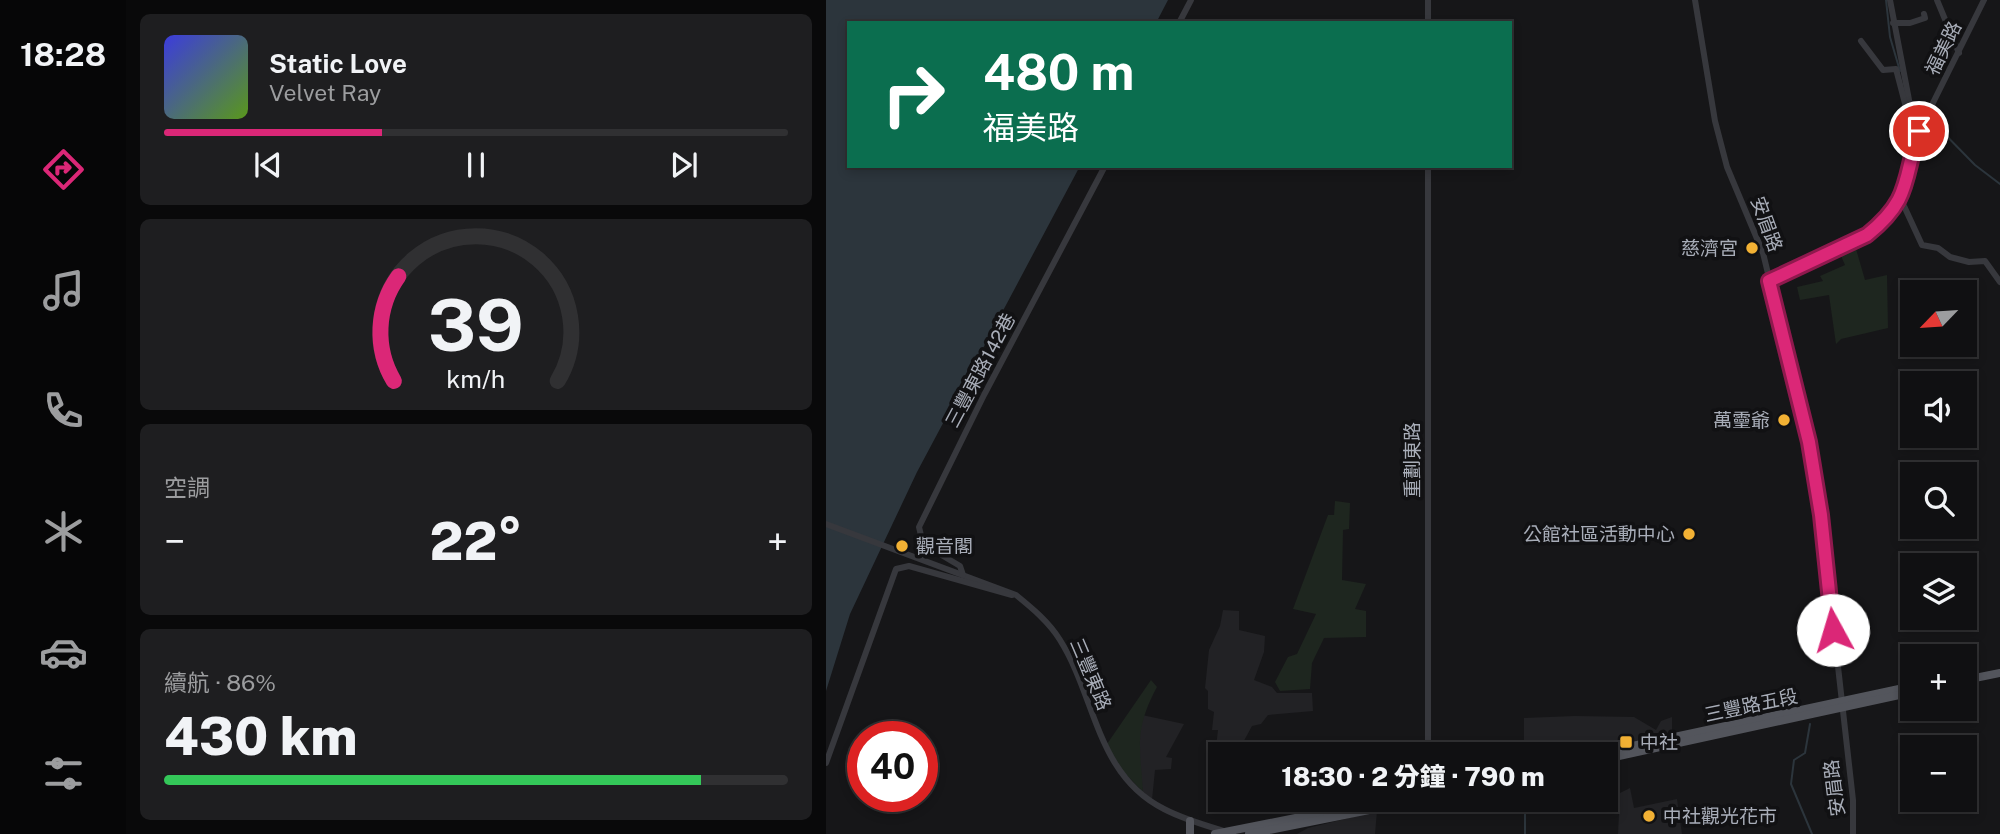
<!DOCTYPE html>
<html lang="zh-TW">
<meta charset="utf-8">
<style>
body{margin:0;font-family:"Public Sans","Noto Sans TC",sans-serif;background:#1e1e20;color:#f1f3f6;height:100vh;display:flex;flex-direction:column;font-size:26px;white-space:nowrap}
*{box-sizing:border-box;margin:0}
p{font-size:23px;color:#9c9d9f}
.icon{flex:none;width:38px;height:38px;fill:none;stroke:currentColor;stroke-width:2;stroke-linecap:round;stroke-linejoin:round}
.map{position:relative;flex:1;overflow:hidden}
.details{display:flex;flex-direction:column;gap:14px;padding:14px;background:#09090a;width:700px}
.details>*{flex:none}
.hud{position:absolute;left:21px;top:21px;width:665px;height:147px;border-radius:0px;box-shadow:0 4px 10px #0003,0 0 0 2px #303032;background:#0b6e4f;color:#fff;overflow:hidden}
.needle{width:46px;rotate:245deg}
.controls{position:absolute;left:1074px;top:280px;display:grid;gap:14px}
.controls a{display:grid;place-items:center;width:77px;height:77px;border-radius:0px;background:#101012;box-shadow:0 4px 10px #0003,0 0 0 2px #303032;font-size:35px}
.speed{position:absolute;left:21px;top:721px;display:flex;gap:14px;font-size:35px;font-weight:700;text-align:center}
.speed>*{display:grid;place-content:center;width:91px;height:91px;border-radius:50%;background:#101012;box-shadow:0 4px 10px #0003,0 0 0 2px #303032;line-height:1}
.speed .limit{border:10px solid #d22;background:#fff;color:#111}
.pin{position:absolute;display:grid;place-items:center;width:60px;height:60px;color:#fff;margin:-30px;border:4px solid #fff;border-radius:50%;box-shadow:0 2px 7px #0007}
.me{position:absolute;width:77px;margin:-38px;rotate:354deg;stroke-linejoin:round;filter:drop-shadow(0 0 5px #0008)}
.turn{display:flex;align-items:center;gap:24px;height:147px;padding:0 21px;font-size:32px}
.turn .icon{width:91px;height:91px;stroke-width:2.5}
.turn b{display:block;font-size:49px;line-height:60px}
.big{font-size:52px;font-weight:800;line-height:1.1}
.details .card{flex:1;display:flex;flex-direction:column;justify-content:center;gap:10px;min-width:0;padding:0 24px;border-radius:10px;background:#1e1e20}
.details .dial{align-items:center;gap:0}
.dial svg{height:182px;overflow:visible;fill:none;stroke:#303032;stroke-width:7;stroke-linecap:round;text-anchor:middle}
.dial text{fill:#f1f3f6;stroke:none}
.song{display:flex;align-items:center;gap:21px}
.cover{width:84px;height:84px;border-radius:10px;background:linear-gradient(135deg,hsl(240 70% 55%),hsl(90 70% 35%))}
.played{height:7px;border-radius:4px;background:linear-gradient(90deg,#db2777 35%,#303032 35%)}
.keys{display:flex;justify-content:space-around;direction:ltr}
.heat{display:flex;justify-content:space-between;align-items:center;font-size:38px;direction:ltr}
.charge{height:10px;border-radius:5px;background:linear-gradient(90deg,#34c759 86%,#303032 0)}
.trip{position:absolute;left:382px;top:742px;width:410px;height:70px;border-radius:0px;background:#101012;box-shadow:0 4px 10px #0003,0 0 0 2px #303032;font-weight:800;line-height:70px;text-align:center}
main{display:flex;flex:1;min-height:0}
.menu{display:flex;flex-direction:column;width:126px;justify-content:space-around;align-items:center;background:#060607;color:#9c9d9f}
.menu .icon{width:49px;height:49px}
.menu .on{color:#db2777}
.menu b{font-size:32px;color:#f1f3f6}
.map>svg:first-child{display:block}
.built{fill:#222225}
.green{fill:#1e261f}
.water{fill:#2c353c}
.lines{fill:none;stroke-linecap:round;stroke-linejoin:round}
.stream{stroke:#2c353c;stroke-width:2}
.minor{stroke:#37383d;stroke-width:6}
.major{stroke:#53555c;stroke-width:8}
.route-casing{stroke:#8e194d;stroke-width:18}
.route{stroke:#db2777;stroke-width:12}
.poi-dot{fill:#f2b134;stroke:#111113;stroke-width:2.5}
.labels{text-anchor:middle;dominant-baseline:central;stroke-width:7;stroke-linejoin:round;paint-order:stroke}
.street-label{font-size:19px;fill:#a8adb8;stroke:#111113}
.poi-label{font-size:19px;fill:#a8adb8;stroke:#111113;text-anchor:end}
</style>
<main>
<nav class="menu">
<b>18:28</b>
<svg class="icon on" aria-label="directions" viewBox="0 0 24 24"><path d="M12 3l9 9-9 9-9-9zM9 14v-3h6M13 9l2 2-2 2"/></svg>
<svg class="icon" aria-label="music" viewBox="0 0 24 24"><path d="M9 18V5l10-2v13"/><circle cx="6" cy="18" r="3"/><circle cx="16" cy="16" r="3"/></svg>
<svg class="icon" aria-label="phone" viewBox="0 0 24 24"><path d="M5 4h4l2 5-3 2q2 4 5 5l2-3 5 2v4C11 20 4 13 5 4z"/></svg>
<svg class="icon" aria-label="climate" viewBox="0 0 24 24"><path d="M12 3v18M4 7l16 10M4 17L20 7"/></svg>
<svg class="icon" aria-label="car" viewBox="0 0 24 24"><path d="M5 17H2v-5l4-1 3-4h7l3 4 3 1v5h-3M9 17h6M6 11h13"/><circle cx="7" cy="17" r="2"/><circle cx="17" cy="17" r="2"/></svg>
<svg class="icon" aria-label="filters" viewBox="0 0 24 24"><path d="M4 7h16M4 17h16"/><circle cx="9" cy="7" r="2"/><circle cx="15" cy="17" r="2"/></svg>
</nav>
<section class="details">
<div class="card">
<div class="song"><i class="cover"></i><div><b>Static Love</b><p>Velvet Ray</p></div></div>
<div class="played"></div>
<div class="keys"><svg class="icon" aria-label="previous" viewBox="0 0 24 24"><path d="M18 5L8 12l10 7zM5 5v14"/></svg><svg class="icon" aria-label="pause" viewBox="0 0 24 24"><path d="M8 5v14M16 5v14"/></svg><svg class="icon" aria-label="next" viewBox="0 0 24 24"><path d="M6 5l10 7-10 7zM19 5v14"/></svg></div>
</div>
<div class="card dial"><svg viewBox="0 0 100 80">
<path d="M14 69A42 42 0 1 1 86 69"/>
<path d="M14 69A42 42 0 0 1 16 23" stroke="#db2777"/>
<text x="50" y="56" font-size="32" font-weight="700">39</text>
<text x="50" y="72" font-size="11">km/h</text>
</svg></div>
<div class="card"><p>空調</p>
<div class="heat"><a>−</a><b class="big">22°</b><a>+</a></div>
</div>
<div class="card"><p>續航 · 86%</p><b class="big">430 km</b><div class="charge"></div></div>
</section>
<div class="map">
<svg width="1174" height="834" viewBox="0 0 1174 834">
<rect width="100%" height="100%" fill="#161618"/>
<g class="built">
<path d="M397 610 413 611V630L439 636 438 652 428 680 446 687 451 693H486L487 711 442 715 435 724 426 726 414 748 390 747 392 730H386L388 712 382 709V691L379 688 383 650 394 626Z"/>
<path d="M316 715 358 724 340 757 346 758 345 769 329 770 326 800 317 792 314 777 312 746Z"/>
<path d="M749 716 808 717 830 730 835 721 846 717V734L752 754H698V718Z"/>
<path d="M804 788 808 808 851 799 856 834H792L794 793Z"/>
<path d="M551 811 549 834H471L482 828Z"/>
</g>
<g class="green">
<path d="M1028 242 1039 280 1061 275 1062 328 1015 339 1010 344 1003 295 974 300 971 287 997 281 994 276 1019 265 1012 249Z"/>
<path d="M509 501 524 503 523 529 517 530 516 580 540 584 529 609 540 611V637L498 638 486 663 484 689 454 691 449 682 462 657 471 654 490 614 467 609 502 515H508Z"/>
<path d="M325 680 331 687C308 730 314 746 317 792L295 769 281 744Z"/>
</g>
<path class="water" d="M0 0H342L330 23H23V166H254L91 472 24 614 0 691Z"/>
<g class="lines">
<g class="stream">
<path d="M1060 0 1064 37 1074 71"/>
<path d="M1103 118 1149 165 1174 184"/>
<path d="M984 724 979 753 968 760 965 784 986 834"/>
<path d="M699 800V834"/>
</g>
<g class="minor">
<path d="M602 0V23"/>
<path d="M869 0 889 121 901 167 937 253 983 442 995 515 1027 800V834"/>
<path d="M1064 0 1084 105 1087 110 1103 114"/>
<path d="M1111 0 1133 53"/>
<path d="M353 23 365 0"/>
<path d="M1067 23H1084L1099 18 1098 14"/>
<path d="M1035 41 1057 70 1070 69 1082 115 1098 122"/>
<path d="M1071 208 1078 206 1096 245 1112 248 1124 257 1143 262 1159 261 1174 282"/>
<path d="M943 281 1041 235 1068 209 1082 180 1093 131 1158 0"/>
<path d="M0 524 190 595C206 608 223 622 234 640 270 697 270 775 338 809 357 819 378 825 398 831"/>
<path d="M137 575 134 566 97 544 93 527 158 395 279 166"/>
<path d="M602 754V166"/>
<path d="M0 763 70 569 83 566 186 595"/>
</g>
<g class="major">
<path d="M1139 680 1174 673"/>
<path d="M769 754 1087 686"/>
<path d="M779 759 1087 692"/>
<path d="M364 834V821"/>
<path d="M389 834 559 800"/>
<path d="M423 834 593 800"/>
</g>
</g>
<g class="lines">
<g class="route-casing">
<path id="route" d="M1007 630 995 515 983 442 943 281 1041 235C1086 199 1077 179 1093 131"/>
</g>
<use href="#route" class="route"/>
</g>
<g class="poi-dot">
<circle cx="926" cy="248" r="7"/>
<circle cx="958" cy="420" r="7"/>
<circle cx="863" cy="534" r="7"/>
<circle cx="76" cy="546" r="7"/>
<rect x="793" y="735" width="14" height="14" rx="3.5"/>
<circle cx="823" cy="816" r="7"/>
</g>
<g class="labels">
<g class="street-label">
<text transform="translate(1117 48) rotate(-64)">福美路</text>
<text transform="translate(941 224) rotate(70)">安眉路</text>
<text transform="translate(154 370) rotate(-62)">三豐東路142巷</text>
<text transform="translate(586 460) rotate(-90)">重劃東路</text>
<text transform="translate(265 674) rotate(67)">三豐東路</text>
<text transform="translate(925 705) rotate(-12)">三豐路五段</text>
<text transform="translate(1008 788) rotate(-97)">安眉路</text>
</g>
<g class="poi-label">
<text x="912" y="248">慈濟宮</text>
<text x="944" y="420">萬𤫊爺</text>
<text x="849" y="534">公館社區活動中心</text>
<text x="90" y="546" text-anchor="start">觀音閣</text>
<text x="814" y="742" text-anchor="start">中社</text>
<text x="837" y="816" text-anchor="start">中社觀光花市</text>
</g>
</g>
</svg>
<div class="controls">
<a><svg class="needle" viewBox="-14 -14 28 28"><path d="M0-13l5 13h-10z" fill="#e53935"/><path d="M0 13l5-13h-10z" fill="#9c9d9f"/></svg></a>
<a><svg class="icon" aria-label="sound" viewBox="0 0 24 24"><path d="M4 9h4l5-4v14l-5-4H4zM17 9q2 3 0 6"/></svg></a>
<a><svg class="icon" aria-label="search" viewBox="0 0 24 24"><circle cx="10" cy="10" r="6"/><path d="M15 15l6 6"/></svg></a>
<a><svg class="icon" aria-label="layers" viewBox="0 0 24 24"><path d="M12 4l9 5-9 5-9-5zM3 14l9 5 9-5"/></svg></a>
<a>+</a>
<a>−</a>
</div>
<div class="speed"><div class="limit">40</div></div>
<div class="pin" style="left:1093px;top:131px;background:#d93025"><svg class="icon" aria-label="arrive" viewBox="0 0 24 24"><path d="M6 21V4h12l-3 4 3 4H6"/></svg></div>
<svg class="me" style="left:1007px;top:630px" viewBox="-20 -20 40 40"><circle r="19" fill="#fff"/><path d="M0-13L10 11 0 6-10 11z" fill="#db2777"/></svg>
<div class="trip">18:30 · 2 分鐘 · 790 m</div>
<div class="hud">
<div class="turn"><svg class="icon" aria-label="right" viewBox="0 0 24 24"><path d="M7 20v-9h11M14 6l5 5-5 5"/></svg><div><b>480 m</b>福美路</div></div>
</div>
</div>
</main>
